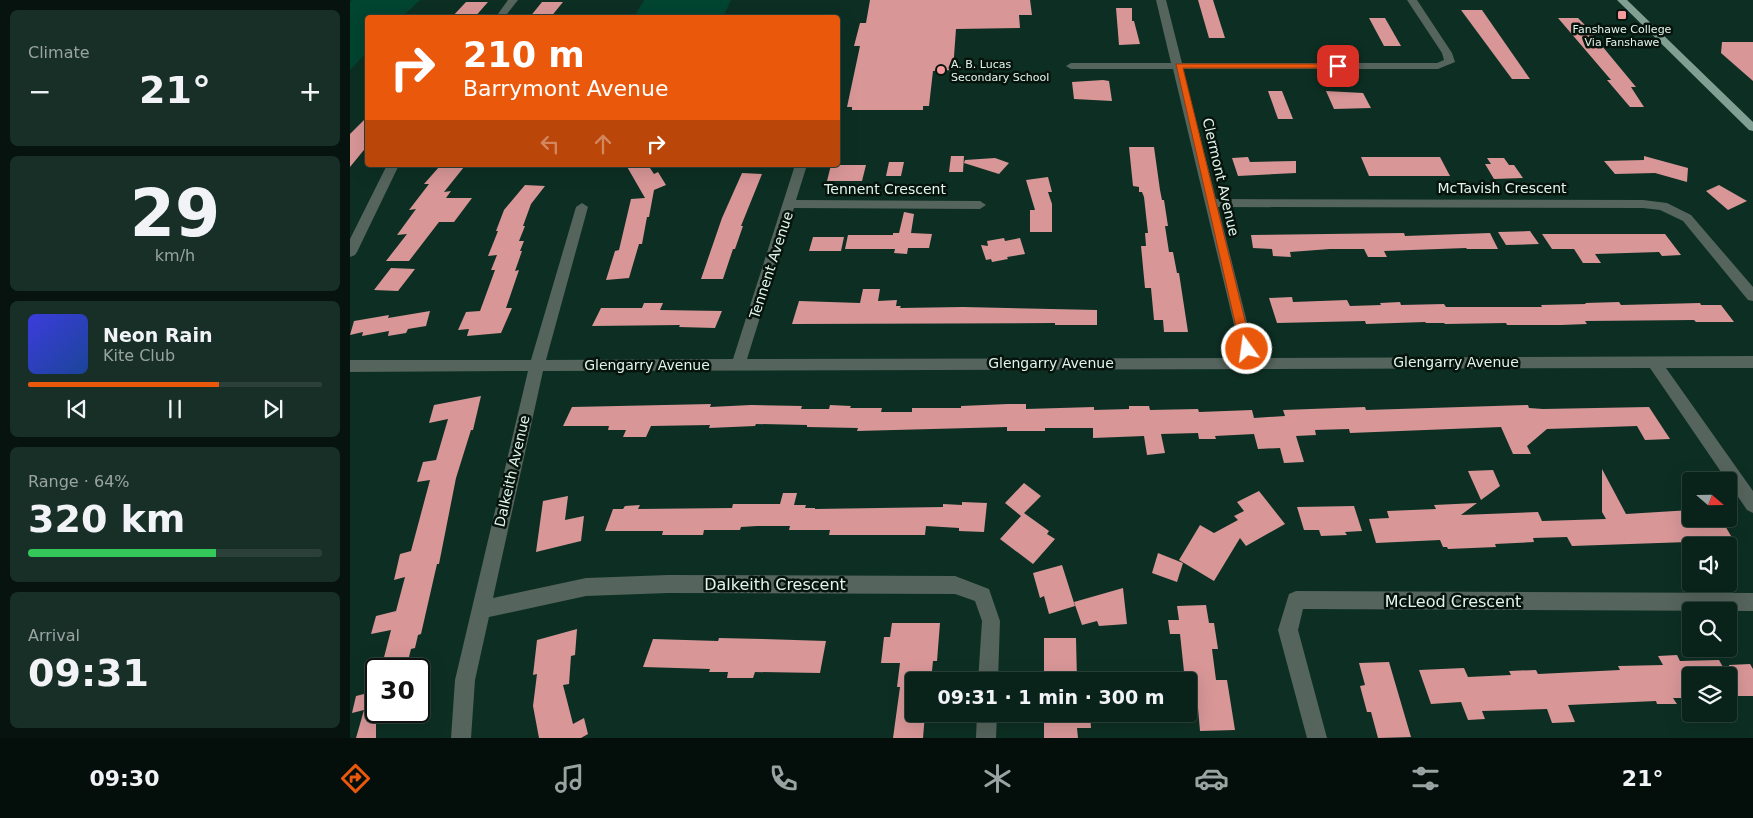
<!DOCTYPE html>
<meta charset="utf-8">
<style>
body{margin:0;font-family:"DejaVu Sans",sans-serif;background:#182f27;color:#f1f3f6;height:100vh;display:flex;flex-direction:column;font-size:19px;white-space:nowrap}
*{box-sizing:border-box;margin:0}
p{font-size:16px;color:#99a4a2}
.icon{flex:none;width:28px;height:28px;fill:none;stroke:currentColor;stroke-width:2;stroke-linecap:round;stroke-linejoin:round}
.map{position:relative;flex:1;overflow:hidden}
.drawer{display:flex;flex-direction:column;gap:10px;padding:10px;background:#06130e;width:350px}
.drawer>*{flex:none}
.guide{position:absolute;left:15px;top:15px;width:475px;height:152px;border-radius:5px;box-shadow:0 5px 20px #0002,0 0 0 1px #2a4039;background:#ea580c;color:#fff;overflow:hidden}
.needle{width:32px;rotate:110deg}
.buttons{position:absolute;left:1332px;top:472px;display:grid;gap:10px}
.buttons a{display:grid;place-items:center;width:55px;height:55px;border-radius:5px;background:#0a231a;box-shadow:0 5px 20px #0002,0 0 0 1px #2a4039;font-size:25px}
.speed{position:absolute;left:15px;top:658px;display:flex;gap:10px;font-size:25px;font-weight:700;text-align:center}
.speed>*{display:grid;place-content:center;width:65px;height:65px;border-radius:50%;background:#0a231a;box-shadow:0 5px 20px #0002,0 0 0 1px #2a4039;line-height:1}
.speed .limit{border:2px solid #111;border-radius:8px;background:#fff;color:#111}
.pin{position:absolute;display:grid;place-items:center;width:42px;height:42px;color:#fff;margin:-21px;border-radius:10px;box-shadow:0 2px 8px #0006}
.me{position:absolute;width:55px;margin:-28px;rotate:346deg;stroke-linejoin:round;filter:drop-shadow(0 0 4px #0008)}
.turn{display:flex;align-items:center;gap:18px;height:105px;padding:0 15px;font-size:22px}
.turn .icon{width:65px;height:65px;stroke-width:2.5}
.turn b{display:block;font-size:35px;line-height:42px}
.lanes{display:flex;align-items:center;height:48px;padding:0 15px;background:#0003;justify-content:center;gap:25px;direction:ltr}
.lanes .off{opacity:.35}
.big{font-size:38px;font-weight:600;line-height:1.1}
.drawer .card{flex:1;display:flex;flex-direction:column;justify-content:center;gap:8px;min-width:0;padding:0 18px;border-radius:8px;background:#182f27}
.drawer .dial{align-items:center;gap:0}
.dial b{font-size:65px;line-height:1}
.song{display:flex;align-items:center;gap:15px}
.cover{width:60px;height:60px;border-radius:8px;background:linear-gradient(135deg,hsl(240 70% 55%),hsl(220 70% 35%))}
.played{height:5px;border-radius:2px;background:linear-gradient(90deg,#ea580c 65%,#2a4039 65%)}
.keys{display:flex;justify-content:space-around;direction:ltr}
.heat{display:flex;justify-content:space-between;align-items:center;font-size:28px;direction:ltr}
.charge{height:8px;border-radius:4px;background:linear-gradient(90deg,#34c759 64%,#2a4039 0)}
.trip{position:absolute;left:555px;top:672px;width:292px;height:50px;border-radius:5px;background:#0a231a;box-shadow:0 5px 20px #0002,0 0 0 1px #2a4039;font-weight:600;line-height:50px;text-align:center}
.dock{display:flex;height:80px;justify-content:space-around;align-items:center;background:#040e0a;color:#99a4a2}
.dock .icon{width:35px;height:35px}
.dock .current{color:#ea580c}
.dock b{font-size:22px;color:#f1f3f6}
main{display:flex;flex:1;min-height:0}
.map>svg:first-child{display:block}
.green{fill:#014430}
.building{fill:#d89697}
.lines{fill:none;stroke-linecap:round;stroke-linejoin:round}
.minor{fill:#55645d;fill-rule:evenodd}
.major{fill:#819f92;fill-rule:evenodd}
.route{fill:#ea580c;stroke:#983908}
.poi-dot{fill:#f59b9d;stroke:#07140e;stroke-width:2}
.labels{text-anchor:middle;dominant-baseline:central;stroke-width:5;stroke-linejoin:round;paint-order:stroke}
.far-poi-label{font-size:11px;fill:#e2f5ec;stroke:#07140e}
.street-label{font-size:14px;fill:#e2f5ec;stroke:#07140e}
.near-street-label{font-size:16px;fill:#e2f5ec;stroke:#07140e}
</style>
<main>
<section class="drawer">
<div class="card"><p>Climate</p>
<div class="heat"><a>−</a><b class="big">21°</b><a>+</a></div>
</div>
<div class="card dial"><b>29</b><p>km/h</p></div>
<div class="card">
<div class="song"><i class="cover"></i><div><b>Neon Rain</b><p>Kite Club</p></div></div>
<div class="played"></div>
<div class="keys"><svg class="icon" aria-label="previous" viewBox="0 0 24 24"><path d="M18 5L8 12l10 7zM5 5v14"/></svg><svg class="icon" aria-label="pause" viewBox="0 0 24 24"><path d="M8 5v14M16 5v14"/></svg><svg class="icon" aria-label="next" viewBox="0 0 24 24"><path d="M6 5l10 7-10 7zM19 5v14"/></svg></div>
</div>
<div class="card"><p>Range · 64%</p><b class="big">320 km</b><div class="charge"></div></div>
<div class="card"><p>Arrival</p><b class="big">09:31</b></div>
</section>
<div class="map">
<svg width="1403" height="738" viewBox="0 0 1403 738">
<rect width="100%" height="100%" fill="#0d2f23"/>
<g class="green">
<path d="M2 0H70L52 17 18 18 17 52 0 70V2Z"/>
<path d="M294 0H381L373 17H284Z"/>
</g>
<g class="building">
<path d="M520 0H680L682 15H669L670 28 606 29 603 70 583 71 579 106H573V110H502V107H497L510 46H504L510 23H516Z"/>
<path d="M848 0H863L875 38H859Z"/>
<path d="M116 2H138L124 18H101Z"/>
<path d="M192 2H213L200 18H179Z"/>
<path d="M766 8H782V21H784L790 44 769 45Z"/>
<path d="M1111 10H1132L1180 79H1162Z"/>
<path d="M1019 18H1035L1051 46H1034Z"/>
<path d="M1208 18H1228L1233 23 1286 87H1281L1294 107H1280L1257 80H1261Z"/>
<path d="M1372 42H1403V81L1371 53Z"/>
<path d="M753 80 759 81 762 101 724 99 722 82Z"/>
<path d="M918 91H932L943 119H928Z"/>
<path d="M976 91 1013 93 1021 108 984 109Z"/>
<path d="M18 116V145L0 167V134Z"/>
<path d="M779 147H804L810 190 812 200H814L818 226H815L819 252H823L827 273H829L838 332H814L813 320H804L801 288H795L791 246H796L795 233H798L794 197 792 192H789V187L783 186Z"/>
<path d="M601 156H614L613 172H599Z"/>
<path d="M1294 156 1338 168 1337 182 1305 173 1265 174 1254 161 1294 160Z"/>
<path d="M898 157 900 162 946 161V173L888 176 882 158Z"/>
<path d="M1011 157H1090L1100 176H1019Z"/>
<path d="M645 158 659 163 649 174 614 163 615 160Z"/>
<path d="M1137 158H1154L1159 165H1164L1173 178 1144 179 1135 164H1141Z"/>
<path d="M539 162H554L551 176H536Z"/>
<path d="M276 165H298L304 174 308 172 316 185 304 190 299 217H297L292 244H289L279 278 256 280 265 251 269 250 281 199 295 198Z"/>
<path d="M481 165H516L512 181H477Z"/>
<path d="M89 167H114L94 192 101 191 96 198H122L104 222H89L59 261H36L57 234 47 235 66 209 59 210 79 184H74Z"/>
<path d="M392 173 412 174 391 226H393L385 249H383L373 279H351L372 218Z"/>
<path d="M698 177 702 192H698L702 204V232H680V210H685L676 180Z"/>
<path d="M175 185 195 186 181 204 173 226H175L169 241H174L170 251H172L165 271 169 270 156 308H162L151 333 117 336 119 329 108 330 116 312 130 311 145 270H141L147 255 138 256 148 231H146L154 210Z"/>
<path d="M1369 185 1397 201 1378 210 1356 191Z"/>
<path d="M554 212 564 214 561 233 582 234 579 248H558L557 254 544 253 545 249H495L498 235H543V233H549Z"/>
<path d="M1180 231 1189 244 1156 245 1148 232Z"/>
<path d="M1054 233 1055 236 1140 233 1148 249H1117L1116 248 1034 251 1037 257H1018L1014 249H980L940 252 941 257 923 256 922 249 903 248 901 235Z"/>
<path d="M1192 234H1315L1331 255 1312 256 1309 252 1245 254 1251 263H1233L1224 249H1202Z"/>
<path d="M463 237H494L491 251H459Z"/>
<path d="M654 238 655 241 670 238 675 254 657 257 658 259 642 262 641 259 636 260 631 245 638 246 637 241Z"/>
<path d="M41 268 65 269 48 291 24 290Z"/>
<path d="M513 289H530L528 301 547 300 546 306H551L550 308 613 307 747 310V325H705V323L442 324 449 301 510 303Z"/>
<path d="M942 297 943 302 997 300 1000 306 1031 305 1030 303 1050 302 1051 305 1094 304 1096 307H1192L1191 305 1236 304 1235 303 1269 302 1271 305 1350 303 1351 305H1371L1384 322H1346L1344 320 1235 321 1237 324 1211 325H1157L1156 323 1095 324 1094 323H1076L1075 322 1016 324 1015 321 927 323 919 298Z"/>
<path d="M294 303H313L310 310 372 311 365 328 329 327 330 325 242 326 251 308H292Z"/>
<path d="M80 311 76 326 58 329 56 333 38 336 39 331 12 336 13 332 0 335 4 321 39 315 38 318Z"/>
<path d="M131 396 123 430H121L106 478 89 564H87L71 634 68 635 65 648 61 649 56 669H31L41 630 21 634 26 616 46 611 55 577 44 580 50 554 61 551 80 480 67 482 73 462 86 460 98 419 79 423 84 405Z"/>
<path d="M361 404 360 407 401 405 452 406 451 409H479L480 405 501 406 500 408H532L531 412H562V408H611V406L658 404H676V409L744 407V410L779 409V406H799L800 410 848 409 849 412 902 410 904 418 935 416 933 410 1015 407 1016 410 1178 405 1179 408 1193 409 1299 407 1320 439 1295 440 1287 426 1197 429 1177 446 1181 454H1163L1151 427 1000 433 999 429 965 430 966 435 946 436 954 462 934 463 930 448 908 449 904 434 865 436 866 439H849L848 433 811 434 815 453 797 455 794 436 743 438V428H695V431H657V427L507 431 508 428 457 427V425L406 424 405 426 359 428 360 425 301 426 296 437H273L276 430H258L259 426H213L222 407Z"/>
<path d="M1252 469 1276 514 1341 510V519H1371L1384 541 1363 540 1365 543 1338 542 1222 546 1217 537 1183 538 1184 542 1145 544 1146 547 1098 549 1097 547H1093L1090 540 1026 543 1019 519 1039 518 1037 511 1086 509 1084 505 1127 503 1111 515 1188 512 1192 521 1256 519 1252 512Z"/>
<path d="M1143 470 1150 486 1131 500 1118 471Z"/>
<path d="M674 483 691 496 674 513 699 531 697 534 705 539 683 564 650 539 671 516 655 503Z"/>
<path d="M909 491 935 524 896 546 890 538 864 581 829 560 850 525 864 533 888 520 884 516 894 511 887 502Z"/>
<path d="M433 493H447L444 505H456L455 508H465V509L593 507V504L612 505V502L637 503 634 532 609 531V528L576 526 575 535H479L480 530H439L440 526H407L391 527 390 530H354L353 535H312L313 531H255L263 509H273L275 506 290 505 288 509 382 508 383 504H430Z"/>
<path d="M218 496 215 520 234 516 231 541 186 552 193 501Z"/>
<path d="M1004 506 1012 531 995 532 997 535 971 536 969 530H954L947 507Z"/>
<path d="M808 553 833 563 827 582 802 573Z"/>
<path d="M712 565 725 606 699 614 694 596 690 598 683 573Z"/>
<path d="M773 588 777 624 749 626 747 621 732 625 724 602Z"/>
<path d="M856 605 859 623H864L868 649H862L866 680H877L885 730 850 731 848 708H839V681H835L830 634H820L818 620H829L827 606Z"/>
<path d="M542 623H590L587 661H583L581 681H564V714H575L573 738H543L550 687H547L550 663H531L534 637H540Z"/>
<path d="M227 629 225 655 221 656 219 684 213 685 223 724 234 718 238 734 231 738H189L183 706 187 674 183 675 187 640Z"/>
<path d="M369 638 413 639 476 641 470 673 405 672 403 678H377L378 672H359L360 669 293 667 303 639 368 641Z"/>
<path d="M694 638H726L727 681H694Z"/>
<path d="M1327 655 1330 661 1369 660 1378 676H1341V698H1323L1327 704H1307L1306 701 1218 705 1225 722 1202 723 1197 709 1132 711 1135 719 1118 720 1111 702 1081 704 1069 670 1114 668 1118 677 1161 675 1159 671 1186 670 1188 674 1270 670 1268 666 1313 665 1308 656Z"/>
<path d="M1039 662 1061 737 1028 738 1021 712H1017L1010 686 1015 685 1009 663Z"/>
<path d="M1400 664 1403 669V696H1379V665Z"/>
<path d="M22 679 26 680V738H6L14 710 2 713 6 696 18 693Z"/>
<path d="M694 714H740L741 728H727L728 738H694Z"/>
</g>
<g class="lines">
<g class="minor">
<path d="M158 0H168L154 18H145Z"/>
<path d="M806 0H816L832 63H1087L1094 60 1092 53 1057 0H1067L1102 53 1105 62 1088 69H833L866 199 1293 200 1317 203 1341 215 1403 287V301L1398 300 1333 221 1310 210 1293 208 868 207 906 358 1403 356V368H1316L1403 491V513L1397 510 1300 368 193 371 143 598 236 578 318 575 605 576 639 589 650 621 648 681H628L632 621 625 601 605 594 318 593 236 596 139 617 125 680 121 738H101L105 680 178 371 0 372V360H181L226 207 232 203 238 207 196 360 383 359 445 165H457L446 200 630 201 636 205 630 209 444 208 397 359 892 358 823 69H721L716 66 721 63H821Z"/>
<path d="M37 165H49L7 252 5 255 0 257V239Z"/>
<path d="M946 591 1403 593V611L953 609 948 630 977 738H957L928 630 939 594Z"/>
<path d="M627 714H647L646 738H626Z"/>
</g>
<path class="major" d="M1267 0H1277L1403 122V131L1399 130Z"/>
</g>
<path class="route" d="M826 64H988L992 66 988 68H833L902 349 897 353 891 349Z"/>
<g class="poi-dot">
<rect x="1267" y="10" width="10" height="10" rx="2.5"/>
<circle cx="591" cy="70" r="5"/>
</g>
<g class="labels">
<g class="far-poi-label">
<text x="1272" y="29">Fanshawe College<tspan x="1272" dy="13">Via Fanshawe</tspan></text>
<text x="601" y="64" text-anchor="start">A. B. Lucas<tspan x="601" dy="13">Secondary School</tspan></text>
</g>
<g class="street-label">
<text transform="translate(871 177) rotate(77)">Clermont Avenue</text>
<text x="1152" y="188">McTavish Crescent</text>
<text x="535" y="189">Tennent Crescent</text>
<text transform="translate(421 265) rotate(-72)">Tennent Avenue</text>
<text x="1106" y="362">Glengarry Avenue</text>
<text x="701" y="363">Glengarry Avenue</text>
<text x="297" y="365">Glengarry Avenue</text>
<text transform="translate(162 471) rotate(-77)">Dalkeith Avenue</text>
</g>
<g class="near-street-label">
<text x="425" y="584">Dalkeith Crescent</text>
<text x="1103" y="601">McLeod Crescent</text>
</g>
</g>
</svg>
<div class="buttons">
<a><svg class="needle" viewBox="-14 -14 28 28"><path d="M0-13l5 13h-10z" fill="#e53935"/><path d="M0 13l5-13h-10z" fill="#99a4a2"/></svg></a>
<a><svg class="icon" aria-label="sound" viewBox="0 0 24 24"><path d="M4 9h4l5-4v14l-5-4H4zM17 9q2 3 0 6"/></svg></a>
<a><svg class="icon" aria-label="search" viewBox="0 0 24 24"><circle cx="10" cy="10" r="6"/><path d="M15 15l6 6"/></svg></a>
<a><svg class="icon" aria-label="layers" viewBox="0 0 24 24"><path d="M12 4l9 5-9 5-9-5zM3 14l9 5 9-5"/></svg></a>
</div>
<div class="speed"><div class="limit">30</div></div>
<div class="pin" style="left:988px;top:66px;background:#d93025"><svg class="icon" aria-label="arrive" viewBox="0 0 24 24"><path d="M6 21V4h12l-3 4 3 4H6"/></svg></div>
<svg class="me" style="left:897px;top:349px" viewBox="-20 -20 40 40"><circle r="17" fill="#ea580c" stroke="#fff" stroke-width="3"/><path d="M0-11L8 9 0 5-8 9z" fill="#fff"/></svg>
<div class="trip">09:31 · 1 min · 300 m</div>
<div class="guide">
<div class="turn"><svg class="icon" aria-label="right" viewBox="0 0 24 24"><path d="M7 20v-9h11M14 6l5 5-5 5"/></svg><div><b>210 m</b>Barrymont Avenue</div></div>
<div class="lanes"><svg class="icon off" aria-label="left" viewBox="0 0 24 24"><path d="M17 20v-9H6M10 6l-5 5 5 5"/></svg><svg class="icon off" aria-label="ahead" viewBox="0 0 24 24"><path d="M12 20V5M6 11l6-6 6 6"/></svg><svg class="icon" aria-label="right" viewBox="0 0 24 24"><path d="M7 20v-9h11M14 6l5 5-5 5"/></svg></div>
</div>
</div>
</main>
<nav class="dock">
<b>09:30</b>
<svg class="icon current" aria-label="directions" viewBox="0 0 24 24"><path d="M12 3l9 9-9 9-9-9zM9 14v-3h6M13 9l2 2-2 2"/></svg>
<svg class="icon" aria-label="music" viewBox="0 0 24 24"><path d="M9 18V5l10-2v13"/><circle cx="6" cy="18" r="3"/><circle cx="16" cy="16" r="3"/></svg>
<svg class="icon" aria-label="phone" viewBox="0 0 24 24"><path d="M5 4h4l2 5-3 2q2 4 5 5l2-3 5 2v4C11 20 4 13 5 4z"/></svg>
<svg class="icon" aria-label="climate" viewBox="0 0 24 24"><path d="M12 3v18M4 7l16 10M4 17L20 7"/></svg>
<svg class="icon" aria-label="car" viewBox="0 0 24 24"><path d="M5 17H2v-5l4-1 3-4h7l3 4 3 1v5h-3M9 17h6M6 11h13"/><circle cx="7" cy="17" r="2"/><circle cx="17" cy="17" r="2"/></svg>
<svg class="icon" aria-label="filters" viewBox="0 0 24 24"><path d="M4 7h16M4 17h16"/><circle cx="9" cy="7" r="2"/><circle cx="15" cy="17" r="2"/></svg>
<b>21°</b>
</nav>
